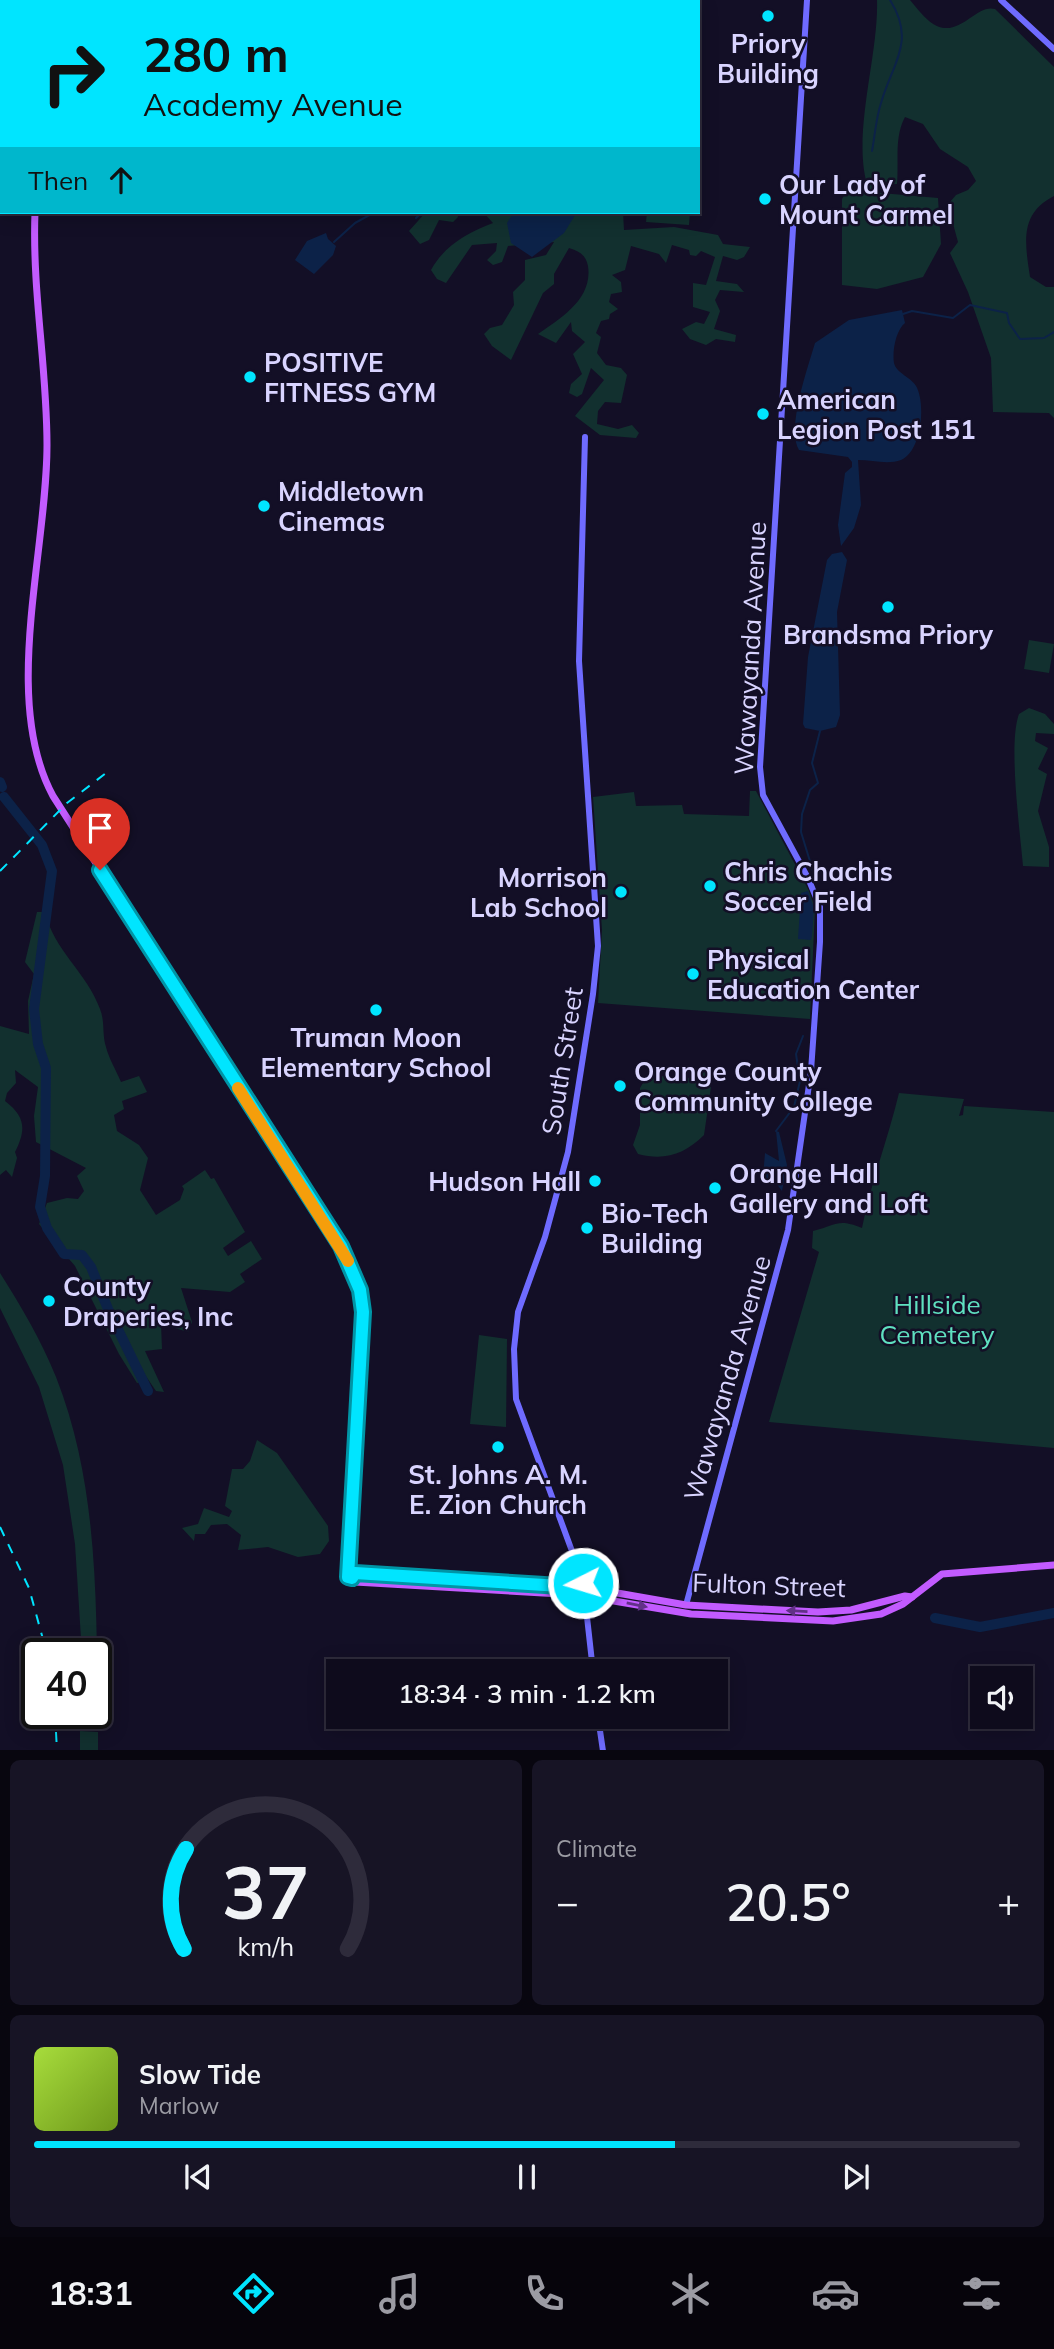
<!DOCTYPE html>
<meta charset="utf-8">
<style>
body{margin:0;font-family:Mulish,sans-serif;background:#171425;color:#f1f3f6;height:100vh;display:flex;flex-direction:column;font-size:26px;white-space:nowrap}
*{box-sizing:border-box;margin:0}
p{font-size:23px;color:#9b9ba3}
.icon{flex:none;width:38px;height:38px;fill:none;stroke:currentColor;stroke-width:2;stroke-linecap:round;stroke-linejoin:round}
.map{position:relative;height:1750px;overflow:hidden}
.drawer{display:flex;flex-direction:column;gap:10px;padding:10px;background:#08060f;flex:1}
.drawer>*{flex:none}
.top-card{position:absolute;left:0px;top:0px;width:700px;height:214px;box-shadow:0 4px 18px #0003,0 0 0 2px #2e2b3b;background:#00e5ff;color:#111;overflow:hidden}
.controls{position:absolute;left:970px;top:1666px;display:grid;gap:14px}
.controls a{display:grid;place-items:center;width:63px;height:63px;border-radius:0px;background:#0e0b1c;box-shadow:0 4px 18px #0003,0 0 0 2px #2e2b3b;font-size:35px}
.speed{position:absolute;left:21px;top:1638px;display:flex;gap:14px;font-size:35px;font-weight:700;text-align:center}
.speed>*{display:grid;place-content:center;width:91px;height:91px;border-radius:50%;background:#0e0b1c;box-shadow:0 4px 18px #0003,0 0 0 2px #2e2b3b;line-height:1}
.speed .limit{border:4px solid #111;border-radius:10px;background:#fff;color:#111}
.pin{position:absolute;display:grid;place-items:center;width:60px;height:60px;color:#fff;margin:-72px -30px;border-radius:50% 50% 50% 0;rotate:-45deg;box-shadow:0 0 7px #0007}
.pin .icon{rotate:45deg}
.me{position:absolute;width:77px;margin:-38px;rotate:265deg;stroke-linejoin:round;filter:drop-shadow(0 0 5px #0008)}
.turn{display:flex;align-items:center;gap:24px;height:147px;padding:0 28px;font-size:32px}
.turn .icon{width:91px;height:91px;stroke-width:2.5}
.turn b{display:block;font-size:49px;line-height:60px}
.then{display:flex;align-items:center;height:66px;padding:0 28px;background:#0003;gap:14px;font-size:26px}
.big{font-size:52px;font-weight:600;line-height:1.1}
.drawer .card{flex:1;display:flex;flex-direction:column;justify-content:center;gap:10px;min-width:0;padding:0 24px;border-radius:10px;background:#171425}
.drawer .dial{align-items:center;gap:0}
.dial svg{height:182px;overflow:visible;fill:none;stroke:#2e2b3b;stroke-width:7;stroke-linecap:round;text-anchor:middle}
.dial text{fill:#f1f3f6;stroke:none}
.song{display:flex;align-items:center;gap:21px}
.cover{width:84px;height:84px;border-radius:10px;background:linear-gradient(135deg,hsl(80 70% 55%),hsl(80 70% 35%))}
.played{height:7px;border-radius:4px;background:linear-gradient(90deg,#00e5ff 65%,#2e2b3b 65%)}
.keys{display:flex;justify-content:space-around;direction:ltr}
.heat{display:flex;justify-content:space-between;align-items:center;font-size:38px;direction:ltr}
.drawer .tiles{flex:1;display:grid;gap:10px;grid-template-columns:1fr 1fr}
.card:last-child{grid-column:span 2}
.trip{position:absolute;left:326px;top:1659px;width:402px;height:70px;border-radius:0px;background:#0e0b1c;box-shadow:0 4px 18px #0003,0 0 0 2px #2e2b3b;font-weight:600;line-height:70px;text-align:center}
.dock{display:flex;height:112px;justify-content:space-around;align-items:center;background:#06040b;color:#9b9ba3}
.dock .icon{width:49px;height:49px}
.dock .selected{color:#00e5ff}
.dock b{font-size:32px;color:#f1f3f6}
.map>svg:first-child{display:block}
.green{fill:#12302f}
.water{fill:#0c2248}
.lines{fill:none;stroke-linecap:round;stroke-linejoin:round}
.stream{stroke:#0c2248;stroke-width:2}
.river{stroke:#0c2248;stroke-width:10}
.secondary{stroke:#6f6bff;stroke-width:6}
.primary{stroke:#c25bff;stroke-width:7}
.rail{stroke:#00e5ff;stroke-width:2;stroke-dasharray:10 9;stroke-linecap:butt}
.oneway{fill:#623188}
.route-casing{stroke:#0095a6;stroke-width:18}
.route{stroke:#00e5ff;stroke-width:12}
.slow{stroke:#f59e0b;stroke-width:12}
.poi-dot{fill:#00e5ff;stroke:#130f26;stroke-width:2.5}
.labels{text-anchor:middle;dominant-baseline:central;stroke-width:5;stroke-linejoin:round;paint-order:stroke}
.poi-label{font-size:26px;font-weight:bold;fill:#d9d4ff;stroke:#130f26;text-anchor:start}
.street-label{font-size:26px;fill:#d9d4ff;stroke:#130f26}
.park-label{font-size:26px;fill:#5fe0c0;stroke:#130f26}
</style>
<div class="map">
<svg width="1054" height="1751" viewBox="0 0 1054 1751">
<rect width="100%" height="100%" fill="#130f26"/>
<g class="green">
<path d="M350 0H675V2Z"/>
<path d="M877 0H910C916 7 922 15 929 21 957 44 975 3 995 9L1054 67V196C1019 214 1025 243 1030 277L1046 287H1054V418L1049 413 993 412 991 358 968 292 950 253 958 242 949 209 950 202 956 195 968 190 976 181 968 167 940 149 923 124 905 117C894 137 899 162 897 184L880 185 869 190C850 139 879 56 877 0Z"/>
<path d="M847 190 938 198 941 244 923 277 877 289 842 285V199Z"/>
<path d="M426 212H457L458 217 453 222 439 220 429 240 420 244 409 231Z"/>
<path d="M483 212H623L624 230 674 227 718 235 723 244 750 247 744 257 737 260 723 256 716 281 737 284 744 292 720 290 715 300 720 311 714 329 736 335 735 342 716 339 706 345 690 339 682 329 696 322 704 324 710 312 693 307V283L706 285 715 257 701 251 696 256 690 255 689 250 672 245 666 263 659 254 631 246 625 270 612 275 621 282 622 292 611 294 609 302 618 309 610 314 609 319 601 321 596 333 601 337 597 353 606 365 621 368 627 375 621 403 605 402 598 411 597 424 618 429 632 425 639 433 636 438 600 435 575 416 604 380 591 368 582 394 577 397 569 393 571 384 582 374 573 354 585 342 572 331 571 322 556 343 538 334C561 318 593 299 588 266 586 255 579 251 569 248L554 274V284L543 293 511 360 492 346 484 334 490 328 502 325 514 305 513 292 525 280V260L546 255 554 242 508 246 502 262 493 265 487 260 496 251 497 243 472 245 446 283 437 279 431 270C445 245 467 233 493 223Z"/>
<path d="M647 212H690L689 225 646 222Z"/>
<path d="M1029 640 1054 644 1049 673 1024 669Z"/>
<path d="M1029 708 1045 714 1054 724V734L1036 733 1035 741 1048 748 1038 769 1047 774 1038 811 1049 847V867L1023 866C1020 831 1008 744 1019 714Z"/>
<path d="M750 791H756L809 891 815 908 810 1019 598 1003 602 930 593 797 634 792 636 806 682 805 684 814 749 816Z"/>
<path d="M37 912H45C53 949 87 973 100 1009 105 1021 102 1035 106 1047 109 1059 116 1070 121 1082L139 1076 147 1092 122 1101 124 1109 114 1115 117 1131 139 1145 148 1158 140 1190 156 1215 180 1200 184 1189 182 1186 205 1170 211 1179 214 1178 245 1232 223 1248 228 1256 251 1241 262 1259 240 1274 245 1282 230 1292 181 1288 192 1322 188 1332 161 1324 162 1349 145 1351 164 1392 156 1391 145 1375 144 1382 137 1383 119 1354 75 1266 39 1224 47 1203 67 1198 78 1199 84 1191 77 1176 86 1168 36 1142 34 1116 38 1087 15 1070 16 1083 7 1093 5 1101C26 1117 26 1130 15 1152L17 1158 12 1177 6 1170 0 1175V1026L29 1034 28 1001 34 974 25 962Z"/>
<path d="M710 1070 713 1073 704 1135C685 1154 665 1161 638 1154L633 1145 640 1125V1088L643 1083 659 1076 690 1078Z"/>
<path d="M899 1093 964 1099 959 1116 963 1115 964 1106 1054 1112V1448L769 1422 819 1252 812 1248 813 1231C837 1225 838 1218 862 1228 871 1182 888 1139 899 1093Z"/>
<path d="M0 1273C21 1306 41 1340 56 1377 99 1486 96 1604 98 1720L80 1719V1713H96V1654H82L75 1544 63 1465 39 1387 0 1308Z"/>
<path d="M479 1335 507 1339 506 1427 470 1424Z"/>
<path d="M257 1440 277 1453 328 1526 329 1541 320 1554 298 1557 268 1547 238 1550 241 1535 227 1524 211 1525 205 1534H195L194 1541 182 1528 198 1524 204 1508 229 1517 232 1511 225 1506 232 1469H243L250 1461Z"/>
<path d="M80 1731 98 1732V1750H80Z"/>
</g>
<g class="water">
<path d="M514 212H577L564 233 532 257 511 243 507 223Z"/>
<path d="M326 233 328 239 336 246 333 255 314 274 295 260 307 241Z"/>
<path d="M902 310 905 323C896 330 892 351 894 363 896 373 911 377 916 386 926 403 922 451 901 460 888 465 872 460 858 460L861 505 854 528 841 546 838 525 845 473 852 467V462L848 457 799 450C786 429 808 367 815 343L849 320Z"/>
<path d="M842 552 847 560 837 612 840 715 836 727 820 731 805 728 803 724 808 657 827 560 832 554Z"/>
<path d="M808 891 814 908 812 936 811 940 798 939 801 893Z"/>
<path d="M776 1131 779 1132 787 1165 782 1191 776 1183 763 1177 765 1153 779 1161Z"/>
</g>
<g class="lines">
<g class="stream">
<path d="M610 2 611 0"/>
<path d="M872 151C875 135 876 118 881 103 893 62 916 41 890 0"/>
<path d="M416 218 422 212"/>
<path d="M334 242 355 223 375 212"/>
<path d="M903 314 912 311 953 318 970 305 1007 313 1009 323 1020 339 1044 338 1054 332"/>
<path d="M816 881 801 832 802 814 810 790 818 783 812 763 820 731"/>
<path d="M776 1131 794 1107 800 1081 796 1054 803 1036"/>
</g>
<g class="river">
<path d="M0 782 2 787"/>
<path d="M4 797 42 845 52 871 34 1009 38 1044 46 1068 45 1176 40 1207 47 1228 64 1254 82 1255 91 1267 108 1309 148 1391"/>
<path d="M935 1618 980 1627 1054 1613"/>
</g>
<g class="secondary">
<path d="M1001 0 1054 49"/>
<path d="M585 437 579 661 598 946 593 994 568 1152 545 1237 518 1312 514 1349 516 1399 583 1581 593 1671"/>
<path d="M686 1605 788 1230 811 1071 820 942V907L808 878 763 795 760 767 807 0"/>
<path d="M598 1717 603 1751"/>
</g>
<g class="primary">
<path d="M28 0 29 2"/>
<path d="M35 212C32 292 47 366 47 445 47 552 1 700 53 796L341 1246 360 1290 363 1313 348 1577 355 1582 578 1595 691 1614 833 1621 881 1614 903 1604 942 1574 1054 1565"/>
<path d="M352 1578 355 1573 583 1587 686 1605 818 1612 851 1610 905 1596 912 1597"/>
</g>
<g class="rail">
<path d="M0 871 67 803 110 770"/>
<path d="M0 1527 29 1588 47 1654"/>
<path d="M55 1713 57 1751"/>
</g>
</g>
<defs><path id="oneway-solid" d="M-6-.8H1V-3.2L6.5 0L1 3.2V.8H-6Z" transform="scale(1.75)"/></defs>
<g class="oneway">
<use href="#oneway-solid" transform="translate(637 1605) rotate(11)"/>
<use href="#oneway-solid" transform="translate(797 1611) rotate(-177)"/>
</g>
<g class="lines">
<g class="route-casing">
<path id="route" d="M100 870 341 1246 360 1290 363 1312 348 1577 352 1578 355 1573 577 1587H583V1583"/>
</g>
<use href="#route" class="route"/>
<path class="slow" d="M238 1088 348 1261"/>
</g>
<g class="poi-dot">
<circle cx="768" cy="16" r="7"/>
<circle cx="765" cy="199" r="7"/>
<circle cx="250" cy="377" r="7"/>
<circle cx="763" cy="414" r="7"/>
<circle cx="264" cy="506" r="7"/>
<circle cx="888" cy="607" r="7"/>
<circle cx="710" cy="886" r="7"/>
<circle cx="621" cy="892" r="7"/>
<circle cx="693" cy="974" r="7"/>
<circle cx="376" cy="1010" r="7"/>
<circle cx="620" cy="1086" r="7"/>
<circle cx="595" cy="1181" r="7"/>
<circle cx="715" cy="1188" r="7"/>
<circle cx="587" cy="1228" r="7"/>
<circle cx="49" cy="1301" r="7"/>
<circle cx="498" cy="1447" r="7"/>
</g>
<g class="labels">
<g class="poi-label">
<text x="768" y="43" text-anchor="middle">Priory<tspan x="768" dy="30">Building</tspan></text>
<text x="779" y="184">Our Lady of<tspan x="779" dy="30">Mount Carmel</tspan></text>
<text x="264" y="362">POSITIVE<tspan x="264" dy="30">FITNESS GYM</tspan></text>
<text x="777" y="399">American<tspan x="777" dy="30">Legion Post 151</tspan></text>
<text x="278" y="491">Middletown<tspan x="278" dy="30">Cinemas</tspan></text>
<text x="888" y="634" text-anchor="middle">Brandsma Priory</text>
<text x="724" y="871">Chris Chachis<tspan x="724" dy="30">Soccer Field</tspan></text>
<text x="607" y="877" text-anchor="end">Morrison<tspan x="607" dy="30">Lab School</tspan></text>
<text x="707" y="959">Physical<tspan x="707" dy="30">Education Center</tspan></text>
<text x="376" y="1037" text-anchor="middle">Truman Moon<tspan x="376" dy="30">Elementary School</tspan></text>
<text x="634" y="1071">Orange County<tspan x="634" dy="30">Community College</tspan></text>
<text x="729" y="1173">Orange Hall<tspan x="729" dy="30">Gallery and Loft</tspan></text>
<text x="581" y="1181" text-anchor="end">Hudson Hall</text>
<text x="601" y="1213">Bio-Tech<tspan x="601" dy="30">Building</tspan></text>
<text x="63" y="1286">County<tspan x="63" dy="30">Draperies, Inc</tspan></text>
<text x="498" y="1474" text-anchor="middle">St. Johns A. M.<tspan x="498" dy="30">E. Zion Church</tspan></text>
</g>
<g class="street-label">
<text transform="translate(750 648) rotate(-87)">Wawayanda Avenue</text>
<text transform="translate(562 1061) rotate(-81)">South Street</text>
<text transform="translate(727 1378) rotate(-74)">Wawayanda Avenue</text>
<text transform="translate(769 1585) rotate(2)">Fulton Street</text>
</g>
<g class="park-label">
<text x="937" y="1304">Hillside<tspan x="937" dy="30">Cemetery</tspan></text>
</g>
</g>
</svg>
<div class="controls">
<a><svg class="icon" aria-label="sound" viewBox="0 0 24 24"><path d="M4 9h4l5-4v14l-5-4H4zM17 9q2 3 0 6"/></svg></a>
</div>
<div class="speed"><div class="limit">40</div></div>
<div class="pin" style="left:100px;top:870px;background:#d93025"><svg class="icon" aria-label="arrive" viewBox="0 0 24 24"><path d="M6 21V4h12l-3 4 3 4H6"/></svg></div>
<svg class="me" style="left:583px;top:1583px" viewBox="-20 -20 40 40"><circle r="17" fill="#00e5ff" stroke="#fff" stroke-width="3"/><path d="M0-11L8 9 0 5-8 9z" fill="#fff"/></svg>
<div class="trip">18:34 · 3 min · 1.2 km</div>
<div class="top-card">
<div class="turn"><svg class="icon" aria-label="right" viewBox="0 0 24 24"><path d="M7 20v-9h11M14 6l5 5-5 5"/></svg><div><b>280 m</b>Academy Avenue</div></div>
<div class="then">Then<svg class="icon" aria-label="ahead" viewBox="0 0 24 24"><path d="M12 20V5M6 11l6-6 6 6"/></svg></div>
</div>
</div>
<section class="drawer">
<div class="tiles">
<div class="card dial"><svg viewBox="0 0 100 80">
<path d="M14 69A42 42 0 1 1 86 69"/>
<path d="M14 69A42 42 0 0 1 15 25" stroke="#00e5ff"/>
<text x="50" y="56" font-size="32" font-weight="700">37</text>
<text x="50" y="72" font-size="11">km/h</text>
</svg></div>
<div class="card"><p>Climate</p>
<div class="heat"><a>−</a><b class="big">20.5°</b><a>+</a></div>
</div>
<div class="card">
<div class="song"><i class="cover"></i><div><b>Slow Tide</b><p>Marlow</p></div></div>
<div class="played"></div>
<div class="keys"><svg class="icon" aria-label="previous" viewBox="0 0 24 24"><path d="M18 5L8 12l10 7zM5 5v14"/></svg><svg class="icon" aria-label="pause" viewBox="0 0 24 24"><path d="M8 5v14M16 5v14"/></svg><svg class="icon" aria-label="next" viewBox="0 0 24 24"><path d="M6 5l10 7-10 7zM19 5v14"/></svg></div>
</div>
</div>
</section>
<nav class="dock">
<b>18:31</b>
<svg class="icon selected" aria-label="directions" viewBox="0 0 24 24"><path d="M12 3l9 9-9 9-9-9zM9 14v-3h6M13 9l2 2-2 2"/></svg>
<svg class="icon" aria-label="music" viewBox="0 0 24 24"><path d="M9 18V5l10-2v13"/><circle cx="6" cy="18" r="3"/><circle cx="16" cy="16" r="3"/></svg>
<svg class="icon" aria-label="phone" viewBox="0 0 24 24"><path d="M5 4h4l2 5-3 2q2 4 5 5l2-3 5 2v4C11 20 4 13 5 4z"/></svg>
<svg class="icon" aria-label="climate" viewBox="0 0 24 24"><path d="M12 3v18M4 7l16 10M4 17L20 7"/></svg>
<svg class="icon" aria-label="car" viewBox="0 0 24 24"><path d="M5 17H2v-5l4-1 3-4h7l3 4 3 1v5h-3M9 17h6M6 11h13"/><circle cx="7" cy="17" r="2"/><circle cx="17" cy="17" r="2"/></svg>
<svg class="icon" aria-label="filters" viewBox="0 0 24 24"><path d="M4 7h16M4 17h16"/><circle cx="9" cy="7" r="2"/><circle cx="15" cy="17" r="2"/></svg>
</nav>
